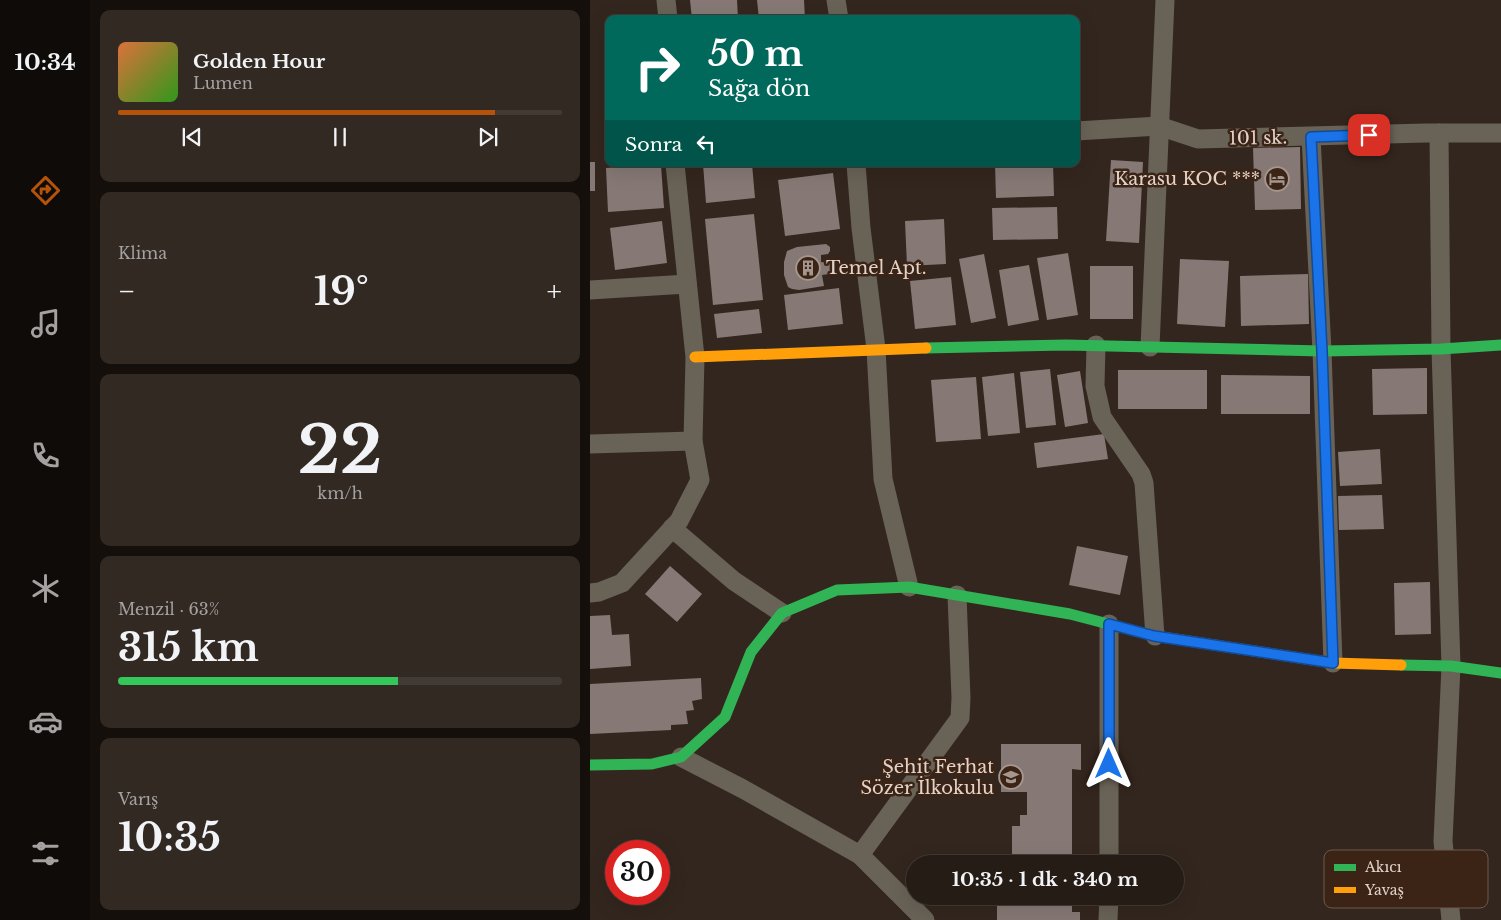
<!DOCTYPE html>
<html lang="tr">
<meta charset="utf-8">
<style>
body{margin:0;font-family:"Libre Baskerville",serif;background:#322923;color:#f1f3f6;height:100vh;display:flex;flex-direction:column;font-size:19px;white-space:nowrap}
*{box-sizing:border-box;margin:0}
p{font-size:16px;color:#a4a1a1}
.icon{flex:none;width:28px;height:28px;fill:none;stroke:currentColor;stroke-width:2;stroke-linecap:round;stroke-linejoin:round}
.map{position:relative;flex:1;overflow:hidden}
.sheet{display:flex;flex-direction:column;gap:10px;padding:10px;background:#150f0c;width:500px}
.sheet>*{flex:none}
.top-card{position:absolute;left:15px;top:15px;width:475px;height:152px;border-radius:10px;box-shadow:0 5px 20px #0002,0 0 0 1px #423a35;background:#00695c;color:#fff;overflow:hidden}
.speed{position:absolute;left:15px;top:840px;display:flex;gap:10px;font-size:25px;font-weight:700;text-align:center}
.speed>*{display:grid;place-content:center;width:65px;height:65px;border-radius:50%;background:#261c16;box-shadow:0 5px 20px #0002,0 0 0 1px #423a35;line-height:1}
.speed .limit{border:8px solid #d22;background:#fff;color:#111}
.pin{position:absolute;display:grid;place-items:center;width:42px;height:42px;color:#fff;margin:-21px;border-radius:10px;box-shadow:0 2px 8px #0006}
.me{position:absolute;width:55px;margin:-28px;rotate:0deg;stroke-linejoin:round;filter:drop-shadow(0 0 4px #0008)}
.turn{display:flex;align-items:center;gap:18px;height:105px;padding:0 20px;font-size:22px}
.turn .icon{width:65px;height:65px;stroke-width:2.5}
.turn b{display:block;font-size:35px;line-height:42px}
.then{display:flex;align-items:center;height:48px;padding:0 20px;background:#0003;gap:10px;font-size:19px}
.big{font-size:38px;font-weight:700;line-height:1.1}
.sheet .tile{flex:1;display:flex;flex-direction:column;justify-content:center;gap:8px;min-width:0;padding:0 18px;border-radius:10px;background:#322923}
.sheet .dial{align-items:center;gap:0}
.dial b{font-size:65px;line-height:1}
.song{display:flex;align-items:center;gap:15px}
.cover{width:60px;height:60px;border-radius:8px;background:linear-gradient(135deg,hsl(20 70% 55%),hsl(110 70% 35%))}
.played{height:5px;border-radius:2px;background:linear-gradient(90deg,#b45309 85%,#423a35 85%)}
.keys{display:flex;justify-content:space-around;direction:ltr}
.heat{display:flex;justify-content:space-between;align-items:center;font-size:28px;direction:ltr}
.charge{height:8px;border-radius:4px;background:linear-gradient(90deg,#34c759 63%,#423a35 0)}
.trip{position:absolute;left:316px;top:855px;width:278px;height:50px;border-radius:25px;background:#261c16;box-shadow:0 5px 20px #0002,0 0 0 1px #423a35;font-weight:700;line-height:50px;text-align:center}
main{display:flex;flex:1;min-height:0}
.menu{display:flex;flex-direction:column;width:90px;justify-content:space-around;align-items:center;background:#0f0b09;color:#a4a1a1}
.menu .icon{width:35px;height:35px}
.menu .current{color:#b45309}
.menu b{font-size:22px;color:#f1f3f6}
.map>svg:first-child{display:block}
.building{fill:#867975}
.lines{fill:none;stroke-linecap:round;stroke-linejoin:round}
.street{stroke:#696257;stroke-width:19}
.fast{stroke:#30b455;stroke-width:11}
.slow{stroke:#ff9f0a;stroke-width:11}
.route-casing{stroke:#114b97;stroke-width:12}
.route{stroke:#1a73e8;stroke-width:9}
.labels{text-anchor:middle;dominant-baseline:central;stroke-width:5;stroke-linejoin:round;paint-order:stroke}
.street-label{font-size:18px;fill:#e2d3ca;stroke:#3b2416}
.poi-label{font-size:18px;fill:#e2d3ca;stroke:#3b2416;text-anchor:end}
.key{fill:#3b2416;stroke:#6d594c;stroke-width:1}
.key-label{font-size:14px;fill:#e2d3ca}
</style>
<main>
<nav class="menu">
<b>10:34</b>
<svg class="icon current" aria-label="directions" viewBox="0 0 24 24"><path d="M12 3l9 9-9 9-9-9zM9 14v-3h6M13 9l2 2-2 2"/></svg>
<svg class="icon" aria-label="music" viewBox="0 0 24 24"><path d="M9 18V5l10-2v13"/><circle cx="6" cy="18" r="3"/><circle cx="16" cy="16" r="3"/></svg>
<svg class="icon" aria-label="phone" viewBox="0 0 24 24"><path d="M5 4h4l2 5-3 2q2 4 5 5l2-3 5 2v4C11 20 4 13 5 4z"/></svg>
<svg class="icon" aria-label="climate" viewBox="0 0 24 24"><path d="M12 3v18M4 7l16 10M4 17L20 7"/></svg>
<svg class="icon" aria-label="car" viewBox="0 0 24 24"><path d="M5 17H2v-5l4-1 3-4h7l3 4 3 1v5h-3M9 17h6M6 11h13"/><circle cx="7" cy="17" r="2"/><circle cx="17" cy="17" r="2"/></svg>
<svg class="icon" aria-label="filters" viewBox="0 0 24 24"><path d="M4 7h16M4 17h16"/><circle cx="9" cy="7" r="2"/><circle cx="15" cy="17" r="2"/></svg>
</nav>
<section class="sheet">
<div class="tile">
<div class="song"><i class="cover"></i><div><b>Golden Hour</b><p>Lumen</p></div></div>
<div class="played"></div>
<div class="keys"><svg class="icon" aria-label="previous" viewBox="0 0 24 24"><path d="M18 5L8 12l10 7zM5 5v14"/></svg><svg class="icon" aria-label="pause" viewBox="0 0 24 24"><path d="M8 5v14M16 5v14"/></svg><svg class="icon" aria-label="next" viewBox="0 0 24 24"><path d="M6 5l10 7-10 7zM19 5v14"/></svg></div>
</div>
<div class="tile"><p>Klima</p>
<div class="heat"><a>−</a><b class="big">19°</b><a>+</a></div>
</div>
<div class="tile dial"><b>22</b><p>km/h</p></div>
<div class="tile"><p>Menzil · 63%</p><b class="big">315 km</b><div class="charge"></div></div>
<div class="tile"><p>Varış</p><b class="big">10:35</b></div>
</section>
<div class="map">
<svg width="911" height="920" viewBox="0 0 911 920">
<rect width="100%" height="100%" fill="#33261e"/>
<g class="building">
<path d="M100 0H147L148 19H102Z"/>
<path d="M167 0H214L215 19H169Z"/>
<path d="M710 147 711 209 665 210 663 148Z"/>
<path d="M521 160 553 162 549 243 516 241Z"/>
<rect x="0" y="162" width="5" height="29"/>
<path d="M113 164H162L165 198 116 203Z"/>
<path d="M405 164H463L464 196 406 198Z"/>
<path d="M71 165 74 208 18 212 16 168Z"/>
<path d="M243 173 250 229 195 236 188 180Z"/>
<path d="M467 207 468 239 403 240 402 208Z"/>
<path d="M164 214 173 300 123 305 115 219Z"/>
<path d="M354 219 356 264 317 266 315 221Z"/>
<path d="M72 221 77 263 25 270 20 228Z"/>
<path d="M236 244 240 247V251L238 254 231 255V262L240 263 242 272 239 274 232 275 234 286 209 290 202 289 198 287 194 275V262L197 251 207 247Z"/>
<path d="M478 253 488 315 457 320 447 258Z"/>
<path d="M394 254 406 318 381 323 369 259Z"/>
<path d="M590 259 639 261 635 327 587 324Z"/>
<path d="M439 265 449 320 418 326 409 270Z"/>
<rect x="500" y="266" width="43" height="53"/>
<path d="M718 274 719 324 651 326 650 276Z"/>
<path d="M361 277 366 325 325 329 320 281Z"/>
<path d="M249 288 253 324 198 330 194 295Z"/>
<path d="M169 309 172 333 127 338 124 314Z"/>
<path d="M837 368V414L783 415 782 369Z"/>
<path d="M460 369 466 425 436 428 430 372Z"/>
<rect x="528" y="370" width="89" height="39"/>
<path d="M490 371 498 423 475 427 467 375Z"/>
<path d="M424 373 430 433 398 436 392 377Z"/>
<path d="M631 375 720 376V414H631Z"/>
<path d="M386 377 391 439 346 442 341 380Z"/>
<path d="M514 434 518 459 447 468 444 443Z"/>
<path d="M790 449 792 484 750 486 748 452Z"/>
<path d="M792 495 794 529 749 530 748 496Z"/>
<path d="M487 546 538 556 530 595 479 585Z"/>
<path d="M80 566 112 594 87 622 55 594Z"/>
<path d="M840 582 841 634 805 635 804 583Z"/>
<path d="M20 615 22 635 39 634 41 666 0 669V616Z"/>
<path d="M111 678 112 699 102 701 104 710 96 711 98 724 81 725V730L0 734V684Z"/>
<path d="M411 744H491V770L482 769V864H428V856H422V826H430V815H437V792H411Z"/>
<path d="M407 896H482V912H490V920H407Z"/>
</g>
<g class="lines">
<g class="street">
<path d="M76 0 78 19"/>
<path d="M246 0 249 19"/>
<path d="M486 131 569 126 608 139 836 133H911"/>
<path d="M849 133 851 349 861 666 853 841 861 920"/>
<path d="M721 137 732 351 743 663"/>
<path d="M266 164 271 228 286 349 293 479 319 587"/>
<path d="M0 290 97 284"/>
<path d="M506 345 505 386 512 417 551 474 554 483 565 636"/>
<path d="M560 347 575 0"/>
<path d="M0 444 103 441"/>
<path d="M82 528 144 581 192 613"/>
<path d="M0 593 9 592 32 583 89 521 110 480 103 441 105 357 85 164"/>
<path d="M91 757 153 789 270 855 335 920"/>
<path d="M270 855 370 718 371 698 367 595"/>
<path d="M519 864V624"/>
<path d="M518 920 519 896"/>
</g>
<g class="fast">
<path d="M336 348 476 345 732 351 851 349 911 345"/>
<path d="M811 665 861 666 911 673"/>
<path d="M0 765 62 764 91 757 135 717 161 652 192 613 247 590 319 587 480 614 545 631"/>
</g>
<g class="slow">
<path d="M105 357 336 348"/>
<path d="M545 631 565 636 743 663 811 665"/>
</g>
</g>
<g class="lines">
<g class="route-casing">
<path id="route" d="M519 764V624L564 636 743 663 732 351 721 137 779 135"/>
</g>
<use href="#route" class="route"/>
</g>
<defs>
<g id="hotel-ring" transform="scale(1.25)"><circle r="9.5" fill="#3b2416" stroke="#a5968e" stroke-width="1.5"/><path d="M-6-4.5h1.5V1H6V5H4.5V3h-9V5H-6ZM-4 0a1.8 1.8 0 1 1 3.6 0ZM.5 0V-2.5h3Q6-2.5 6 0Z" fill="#a5968e"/></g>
<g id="building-ring" transform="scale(1.25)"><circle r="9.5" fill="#3b2416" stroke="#a5968e" stroke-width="1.5"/><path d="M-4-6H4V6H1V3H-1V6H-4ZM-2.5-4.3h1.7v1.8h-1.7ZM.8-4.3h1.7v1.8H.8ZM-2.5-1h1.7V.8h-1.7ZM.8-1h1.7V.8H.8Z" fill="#a5968e"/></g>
<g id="school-ring" transform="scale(1.25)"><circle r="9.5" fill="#3b2416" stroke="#a5968e" stroke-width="1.5"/><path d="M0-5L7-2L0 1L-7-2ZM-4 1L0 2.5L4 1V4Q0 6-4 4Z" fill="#a5968e"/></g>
</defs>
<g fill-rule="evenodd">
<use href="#hotel-ring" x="687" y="179"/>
<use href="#building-ring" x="218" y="268"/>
<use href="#school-ring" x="421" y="777"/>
</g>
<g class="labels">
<g class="street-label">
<text transform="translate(668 138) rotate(-1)">101 sk.</text>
</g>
<g class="poi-label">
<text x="670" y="179">Karasu KOC ***</text>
<text x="236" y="268" text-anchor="start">Temel Apt.</text>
<text x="404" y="767">Şehit Ferhat<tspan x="404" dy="21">Sözer İlkokulu</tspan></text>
</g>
</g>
<rect x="734" y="850" width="164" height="58" rx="8" class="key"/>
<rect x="744" y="864" width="22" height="7" fill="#30b455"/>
<rect x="744" y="887" width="22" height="6" fill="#ff9f0a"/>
<g class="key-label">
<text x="775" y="872">Akıcı</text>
<text x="775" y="895">Yavaş</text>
</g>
</svg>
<div class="speed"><div class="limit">30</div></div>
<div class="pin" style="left:779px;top:135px;background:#d93025"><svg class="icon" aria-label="arrive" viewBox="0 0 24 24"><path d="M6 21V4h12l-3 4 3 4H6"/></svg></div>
<svg class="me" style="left:519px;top:764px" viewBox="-20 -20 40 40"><path d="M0-17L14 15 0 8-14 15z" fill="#1a73e8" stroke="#fff" stroke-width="4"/></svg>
<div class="trip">10:35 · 1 dk · 340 m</div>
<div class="top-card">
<div class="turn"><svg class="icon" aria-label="right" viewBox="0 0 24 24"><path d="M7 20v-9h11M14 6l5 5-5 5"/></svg><div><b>50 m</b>Sağa dön</div></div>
<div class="then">Sonra<svg class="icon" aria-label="left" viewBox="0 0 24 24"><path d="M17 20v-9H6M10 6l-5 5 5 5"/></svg></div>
</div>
</div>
</main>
